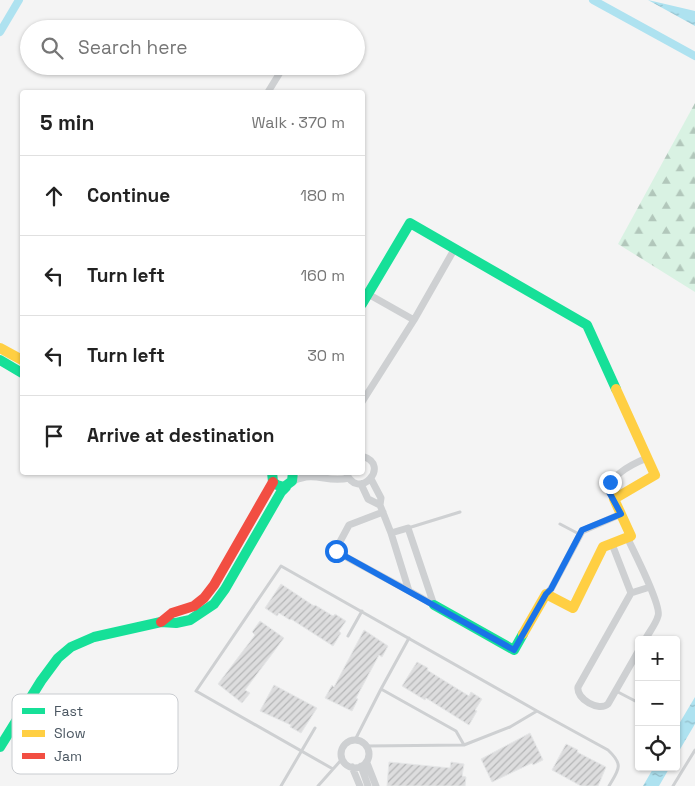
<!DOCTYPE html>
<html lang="en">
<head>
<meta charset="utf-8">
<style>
	body { margin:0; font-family:"Space Grotesk",sans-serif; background:#f2f2f2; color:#222 }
	.controls { position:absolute; right:15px; bottom:15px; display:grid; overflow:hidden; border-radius:5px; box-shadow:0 1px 4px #0004 }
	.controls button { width:45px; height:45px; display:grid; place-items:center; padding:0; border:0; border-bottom:1px solid #e0e0e0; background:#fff; color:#222; font:25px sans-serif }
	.stop { position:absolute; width:15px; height:15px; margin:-11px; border:4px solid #1a73e8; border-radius:50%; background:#fff }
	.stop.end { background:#1a73e8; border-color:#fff; box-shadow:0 1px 5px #0008 }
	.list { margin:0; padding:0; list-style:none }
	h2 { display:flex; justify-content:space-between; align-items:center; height:65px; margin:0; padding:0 20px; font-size:21px }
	h2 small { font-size:16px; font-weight:400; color:#767676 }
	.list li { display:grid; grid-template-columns:32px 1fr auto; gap:15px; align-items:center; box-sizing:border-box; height:80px; padding:0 20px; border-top:1px solid #e0e0e0 }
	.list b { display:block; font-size:19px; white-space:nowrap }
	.list em { font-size:16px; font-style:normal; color:#767676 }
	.icon { flex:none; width:28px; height:28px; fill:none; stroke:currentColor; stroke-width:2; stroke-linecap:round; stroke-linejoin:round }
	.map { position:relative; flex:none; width:695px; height:786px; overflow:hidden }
	.search { position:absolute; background:#fff; box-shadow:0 1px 4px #0004; left:20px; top:20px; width:345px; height:55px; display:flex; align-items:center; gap:12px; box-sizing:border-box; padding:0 18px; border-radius:28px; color:#767676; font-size:19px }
	.panel { position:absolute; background:#fff; box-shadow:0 1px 4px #0004; left:20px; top:90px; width:345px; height:385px; border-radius:5px }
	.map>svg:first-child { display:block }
	.forest { fill:url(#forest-firs) }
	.water { fill:url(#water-ripples) }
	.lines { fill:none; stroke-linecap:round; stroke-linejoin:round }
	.canal { stroke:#aee2f0; stroke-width:8 }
	.building { fill:url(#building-hatch); stroke:#e5e6e7 }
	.lane { stroke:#ced0d2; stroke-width:3 }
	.street { stroke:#ced0d2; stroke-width:7 }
	.fast { stroke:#16e098; stroke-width:10 }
	.slow { stroke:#ffcf43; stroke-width:10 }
	.jam { stroke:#f24e42; stroke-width:10 }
	.route { stroke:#1a73e8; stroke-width:6 }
	.key { fill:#fff; stroke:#c9ccd0; stroke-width:1 }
	.key-label { font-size:14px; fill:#4a5661 }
</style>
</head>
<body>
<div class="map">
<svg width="695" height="786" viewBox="0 0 695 786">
	<defs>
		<pattern id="forest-firs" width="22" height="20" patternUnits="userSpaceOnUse" patternTransform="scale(1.25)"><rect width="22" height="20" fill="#d9f2e3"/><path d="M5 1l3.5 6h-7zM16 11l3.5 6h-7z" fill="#b2c7bb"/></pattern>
		<pattern id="water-ripples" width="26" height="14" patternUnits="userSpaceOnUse" patternTransform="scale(1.25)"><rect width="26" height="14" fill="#aee2f0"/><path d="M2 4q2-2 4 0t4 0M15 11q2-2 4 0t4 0" fill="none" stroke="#90bac6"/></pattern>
		<pattern id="building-hatch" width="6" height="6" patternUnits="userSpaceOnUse" patternTransform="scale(1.25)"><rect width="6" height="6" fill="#ddddde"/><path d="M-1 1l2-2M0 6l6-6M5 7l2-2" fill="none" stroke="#b5b6b7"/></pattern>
	</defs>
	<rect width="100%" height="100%" fill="#f4f4f4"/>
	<path class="forest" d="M695,103V292L618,244Z"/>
	<path class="water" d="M648,0L695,11V26Z
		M695,697V724L676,756V729Z
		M654,767H670L659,786H643Z"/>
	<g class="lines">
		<path class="canal" d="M593,0L695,56
			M0,32L19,0"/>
	</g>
	<path class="building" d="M281,584L314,606L315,605L333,616L335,614L346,621L339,631L341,633L333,646L291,619L290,620L279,613L277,616L265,608Z
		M260,621L284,638L245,690L250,693L242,703L218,684L255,635L252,632Z
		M364,630L388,646L382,657L379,655L356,698L358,699L352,711L325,698L332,685L334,687Z
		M417,662L428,668L427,670L469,696L471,692L482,699L475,710L477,711L469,725L426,698L425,700L402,686Z
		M274,685L317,708L301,733L290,727L291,725L260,711Z
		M530,733L543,760L533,765L532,763L492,782L481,759Z
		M566,744L578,750L577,752L606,767L598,786H581L552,770Z
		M389,762L450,768L451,762L464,764L462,776L466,777L465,786H387Z"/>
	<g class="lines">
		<path class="lane" d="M560,524L579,534
			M408,528L460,512
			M348,636L362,611
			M409,638L381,689L456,731L464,745
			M676,680L678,681
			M616,691L639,703
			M355,740L381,689
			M367,746L464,745L510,727L537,711L608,750C624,765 619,769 609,786
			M333,769L196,691L281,566L537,711
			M281,786L315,728
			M318,786L342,759
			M673,786L695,750"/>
		<path class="street" d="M268,92L284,66
			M368,294L414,320
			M362,402L414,320L455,248
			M346,472C357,503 393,465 362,456
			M371,479L381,498L380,505L391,533L409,591L434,605L408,528L391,533
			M293,481C317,470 326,484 349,478
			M361,484L368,499L380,505
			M614,499L608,490C612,474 632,464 647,458
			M383,512L349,525L335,551L409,591
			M627,537C633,550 662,606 658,616C656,624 649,632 645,640
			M612,544L631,593L578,687C576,699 599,712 608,704L639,650
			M631,593L650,587
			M546,594L551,589L582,531L621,514
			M341 754a14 14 0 1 1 28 0a14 14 0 1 1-28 0Z
			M367,763L376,786
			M361,766L368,786
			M352,767L360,786"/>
		<path class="fast" d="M362,304L410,223L587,325L616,389
			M0,360L22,373
			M272,472L273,482L277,485L284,487L292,481L293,472
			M434,605L514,650L523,634
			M0,747L41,681L58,658L71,647L94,637L161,622L176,623L190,620L214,604L225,589L281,492L286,487"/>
		<path class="slow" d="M0,348L22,360
			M523,634L546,594L573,608L603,547L631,536L614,499L655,475L616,389"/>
		<path class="jam" d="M161,622L172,613L194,606L204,598L214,585L273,482"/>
	</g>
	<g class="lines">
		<path class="route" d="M336,551L514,650L546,594L551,589L582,530L621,514L608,490L610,482"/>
	</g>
	<rect x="12" y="694" width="166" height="80" rx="8" class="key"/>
	<rect x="22" y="708" width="23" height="6" fill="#16e098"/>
	<rect x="22" y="730" width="23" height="7" fill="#ffcf43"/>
	<rect x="22" y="753" width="23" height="6" fill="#f24e42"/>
	<g class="key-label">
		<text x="54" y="716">Fast</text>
		<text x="54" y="738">Slow</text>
		<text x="54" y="761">Jam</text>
	</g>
</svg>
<div class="controls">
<button>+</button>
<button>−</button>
<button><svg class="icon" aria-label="locate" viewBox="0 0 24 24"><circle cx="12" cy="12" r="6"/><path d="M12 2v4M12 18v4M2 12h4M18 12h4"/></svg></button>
</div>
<div class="stop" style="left:336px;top:551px"></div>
<div class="stop end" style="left:610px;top:482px"></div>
<div class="search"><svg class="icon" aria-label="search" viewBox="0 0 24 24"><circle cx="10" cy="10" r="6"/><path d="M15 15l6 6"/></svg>Search here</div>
<section class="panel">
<h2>5 min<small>Walk · 370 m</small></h2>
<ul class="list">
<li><svg class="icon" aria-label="ahead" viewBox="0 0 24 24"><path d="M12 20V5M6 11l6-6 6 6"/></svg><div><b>Continue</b></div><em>180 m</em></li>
<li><svg class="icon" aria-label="left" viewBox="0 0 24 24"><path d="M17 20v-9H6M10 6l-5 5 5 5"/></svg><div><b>Turn left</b></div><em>160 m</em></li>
<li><svg class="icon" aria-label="left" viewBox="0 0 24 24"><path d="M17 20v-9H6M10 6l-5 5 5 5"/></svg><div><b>Turn left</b></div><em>30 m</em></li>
<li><svg class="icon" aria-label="arrive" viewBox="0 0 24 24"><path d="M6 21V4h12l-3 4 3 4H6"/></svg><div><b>Arrive at destination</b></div></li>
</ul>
</section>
</div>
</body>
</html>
